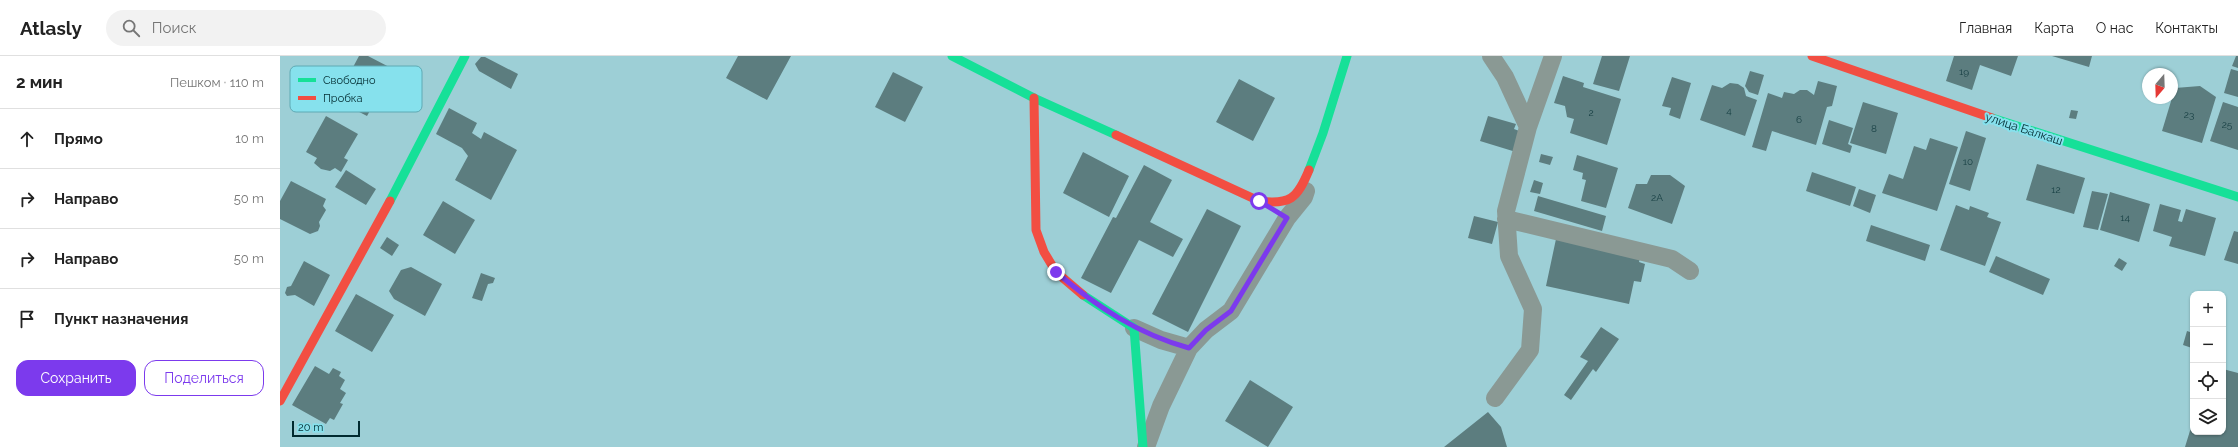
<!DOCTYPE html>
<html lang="ru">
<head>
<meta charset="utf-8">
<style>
	body { margin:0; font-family:Raleway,sans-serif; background:#f2f2f2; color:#222 }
	.controls { position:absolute; right:12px; bottom:12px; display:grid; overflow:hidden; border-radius:8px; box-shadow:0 1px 3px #0004 }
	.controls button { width:36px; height:36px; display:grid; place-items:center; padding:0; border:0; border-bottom:1px solid #e0e0e0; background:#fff; color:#222; font:20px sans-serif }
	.compass { position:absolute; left:1862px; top:12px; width:36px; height:36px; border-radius:50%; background:#fff; box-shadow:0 1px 3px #0004; rotate:199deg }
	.scale { position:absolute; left:12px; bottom:10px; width:68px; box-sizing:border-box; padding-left:4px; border:2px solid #002a2f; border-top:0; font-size:11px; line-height:14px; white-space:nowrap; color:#002a2f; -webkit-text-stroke:3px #86e1ed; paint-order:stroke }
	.stop { position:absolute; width:12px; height:12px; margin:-9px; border:3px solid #7c3aed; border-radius:50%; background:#fff }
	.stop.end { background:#7c3aed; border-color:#fff; box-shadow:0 1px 4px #0008 }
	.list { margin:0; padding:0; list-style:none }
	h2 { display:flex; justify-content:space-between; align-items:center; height:52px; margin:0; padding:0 16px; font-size:17px }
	h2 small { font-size:13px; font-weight:400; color:#767676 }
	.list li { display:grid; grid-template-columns:26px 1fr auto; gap:12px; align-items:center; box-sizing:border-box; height:60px; padding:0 16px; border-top:1px solid #e0e0e0 }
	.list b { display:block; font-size:15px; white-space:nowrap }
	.list em { font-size:13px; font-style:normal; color:#767676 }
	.actions { display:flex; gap:8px; padding:12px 16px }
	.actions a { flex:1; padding:9px 0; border:1px solid #7c3aed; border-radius:12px; text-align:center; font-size:14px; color:#7c3aed }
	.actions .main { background:#7c3aed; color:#fff }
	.icon { flex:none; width:22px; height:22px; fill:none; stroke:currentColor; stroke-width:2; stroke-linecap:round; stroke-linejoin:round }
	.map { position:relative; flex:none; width:1958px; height:391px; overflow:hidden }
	header { display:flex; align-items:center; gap:24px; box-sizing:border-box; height:56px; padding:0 20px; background:#fff; border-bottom:1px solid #e0e0e0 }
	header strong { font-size:19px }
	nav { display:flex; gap:22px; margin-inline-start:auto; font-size:14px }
	.search { width:280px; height:36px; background:#f2f2f2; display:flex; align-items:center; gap:10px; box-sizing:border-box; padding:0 14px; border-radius:22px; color:#767676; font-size:15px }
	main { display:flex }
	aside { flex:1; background:#fff }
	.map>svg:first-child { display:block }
	.building { fill:#5c7d7f }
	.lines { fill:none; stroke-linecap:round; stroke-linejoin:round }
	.street { stroke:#8a9994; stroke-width:18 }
	.fast { stroke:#16e098; stroke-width:9 }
	.jam { stroke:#f24e42; stroke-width:9 }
	.route { stroke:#7c3aed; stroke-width:5 }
	.labels { text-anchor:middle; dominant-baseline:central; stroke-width:4; stroke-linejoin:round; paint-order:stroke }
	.number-label { font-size:10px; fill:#173f43 }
	.street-label { font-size:12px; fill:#002a2f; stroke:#86e1ed }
	.key { fill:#86e1ed; stroke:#5eaab4; stroke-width:1 }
	.key-label { font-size:11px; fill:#002a2f }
</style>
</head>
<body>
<header>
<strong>Atlasly</strong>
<div class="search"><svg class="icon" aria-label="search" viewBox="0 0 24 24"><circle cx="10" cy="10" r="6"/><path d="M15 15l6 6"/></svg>Поиск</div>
<nav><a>Главная</a><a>Карта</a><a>О нас</a><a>Контакты</a></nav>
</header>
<main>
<aside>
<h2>2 мин<small>Пешком · 110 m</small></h2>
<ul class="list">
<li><svg class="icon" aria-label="ahead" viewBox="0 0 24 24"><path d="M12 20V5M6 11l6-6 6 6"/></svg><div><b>Прямо</b></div><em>10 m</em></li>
<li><svg class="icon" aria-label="right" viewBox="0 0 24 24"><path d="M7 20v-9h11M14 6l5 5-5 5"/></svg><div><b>Направо</b></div><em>50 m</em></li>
<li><svg class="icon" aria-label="right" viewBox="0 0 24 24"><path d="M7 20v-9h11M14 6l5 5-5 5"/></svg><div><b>Направо</b></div><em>50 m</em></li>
<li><svg class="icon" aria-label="arrive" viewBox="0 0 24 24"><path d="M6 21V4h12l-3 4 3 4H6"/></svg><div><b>Пункт назначения</b></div></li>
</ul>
<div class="actions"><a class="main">Сохранить</a><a>Поделиться</a></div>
</aside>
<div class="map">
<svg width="1958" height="391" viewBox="0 0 1958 391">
	<rect width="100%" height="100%" fill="#9dcfd6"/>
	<path class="building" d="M79,0H88L113,13L87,60L58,45L57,41Z
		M458,0H511L487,44L446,22Z
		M1322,0H1350L1339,35L1313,28Z
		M1674,0H1738L1731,20L1700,9L1692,34L1666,25Z
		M1772,0H1812L1809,11Z
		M1956,0H1958V12L1952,10Z
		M201,1H205L238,18L231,33L199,15L195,8Z
		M1951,13L1958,15V41L1944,37Z
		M1470,15L1484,19L1478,39L1469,36L1465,30Z
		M613,16L643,31L625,66L595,51Z
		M1283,20L1304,27L1303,31L1341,43L1327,89L1290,77L1294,63L1287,61L1285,50L1274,47Z
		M1392,21L1411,27L1400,63L1389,59L1391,52L1382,50Z
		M959,23L995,42L973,85L936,66Z
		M1538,25L1557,30L1552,50L1547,51L1536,89L1492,75L1486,95L1472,91L1488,37L1502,42L1504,36L1514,38L1520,34H1527L1534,39Z
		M1450,27L1458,28L1464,32L1466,40L1477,44L1465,80L1420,64L1432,29L1442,32Z
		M1920,30L1936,41L1922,87L1882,75L1895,32Z
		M1583,46L1618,57L1606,98L1570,87Z
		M1943,46L1958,51V94L1930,85Z
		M169,52L197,67L192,77L201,83L204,76L237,94L211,144L175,124L188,100L182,92L156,78Z
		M1791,54L1798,55L1796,63L1789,62Z
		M46,60L78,78L64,102L68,104L61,116L55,112L50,115L41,113L34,107L37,102L26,96Z
		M1208,60L1236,68L1234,73L1242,76L1236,96L1200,85Z
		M1549,64L1573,72L1568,88L1572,90L1570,97L1542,88Z
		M1686,75L1706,82L1690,135L1669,128Z
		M1650,82L1678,91L1657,155L1602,137L1609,118L1623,123L1634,90L1646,94Z
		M803,96L849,120L829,161L783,137Z
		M1261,98L1273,101L1270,109L1259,106Z
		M1297,99L1338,112L1326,152L1301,145L1306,124L1302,123L1303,117L1293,114Z
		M1757,108L1805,122L1794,158L1746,144Z
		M864,109L892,124L870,166L903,183L893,201L859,184L831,237L801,222L833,161L836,162Z
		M66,114L96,133L86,149L55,131Z
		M1532,116L1576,131L1570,150L1526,135Z
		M1371,119H1390L1405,130L1392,168L1348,152L1356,128H1367Z
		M1254,124L1263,127L1260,138L1250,136Z
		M11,125L46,143L43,150L46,154L39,166L40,170L38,175L30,178L0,163V145Z
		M1579,133L1596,139L1590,157L1573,150Z
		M1812,135L1828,138L1818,174L1803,171Z
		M1830,136L1870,148L1859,186L1820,174Z
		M1258,140L1326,160L1322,175L1254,155Z
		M163,145L195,164L175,198L143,179Z
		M1880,148L1901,154L1898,165L1902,166L1906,153L1936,162L1925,200L1889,190L1892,181L1873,175Z
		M1676,149L1689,154L1690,150L1709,157L1707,161L1721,166L1705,210L1660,194Z
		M927,153L961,170L908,276L872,258Z
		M1194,160L1218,166L1212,188L1188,182Z
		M1591,169L1650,189L1645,205L1586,185Z
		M1954,175L1958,176V208L1944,204Z
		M107,181L119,189L112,200L100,192Z
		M1276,183L1360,201L1359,206L1365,208L1361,226L1354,225L1349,248L1266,230Z
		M1716,200L1770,223L1763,239L1709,216Z
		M1839,202L1847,207L1842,215L1834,210Z
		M24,205L50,219L34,250L15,239L7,240L5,237L7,231L11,230Z
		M131,211L162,228L145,260L114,243L109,235L121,214Z
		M201,217L215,222L213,227L208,228L202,245L192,242Z
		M76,238L114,259L92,296L55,275Z
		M1321,271L1339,283L1316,316L1313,313L1291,344L1284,339L1308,305L1300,301Z
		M1907,275L1913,277L1912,292L1903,289Z
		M35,310L49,318L53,312L61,316L59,320L65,324L60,333L66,337L60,347L63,348L54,364L50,362L46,368L12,349Z
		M1943,313L1958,317V391H1905L1913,365V376H1943Z
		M970,324L1013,351L988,391L945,365Z
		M1208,356L1221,371L1227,391H1164Z"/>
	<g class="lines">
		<path class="street" d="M1211,0L1225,21L1248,71
			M1226,163L1392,203L1410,215
			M854,272L881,284L909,292
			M1215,342L1250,294L1253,253L1229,200L1226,155L1248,71L1273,0
			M866,391L881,350L909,292L926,274L951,255L1007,162L1024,141L1026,135"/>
		<path class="fast" d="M672,0L754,42L836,79
			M1712,62L1958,141
			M1029,114L1043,77L1067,0
			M110,145L185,0
			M803,239L854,272L863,391"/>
		<path class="jam" d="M1532,0L1712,62
			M754,42L756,174L764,196L776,216L803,239
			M836,79L979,145C1010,149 1017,143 1029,114
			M0,345L110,145"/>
	</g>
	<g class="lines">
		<path class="route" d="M776,216C817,251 858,278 909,292L926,274L951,255L1007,162L979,145"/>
	</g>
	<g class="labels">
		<g class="number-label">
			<text x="1684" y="15">19</text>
			<text x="1449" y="54">4</text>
			<text x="1311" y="56">2</text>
			<text x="1909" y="58">23</text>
			<text x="1519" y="63">6</text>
			<text x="1947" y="68">25</text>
			<text x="1594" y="72">8</text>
			<text x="1688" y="105">10</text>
			<text x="1776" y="133">12</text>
			<text x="1377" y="141">2А</text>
			<text x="1845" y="161">14</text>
		</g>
		<g class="street-label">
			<text transform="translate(1744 73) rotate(18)">улица Балкаш</text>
		</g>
	</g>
	<rect x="10" y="10" width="132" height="46" rx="6" class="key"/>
	<rect x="18" y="22" width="18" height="4" fill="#16e098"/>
	<rect x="18" y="40" width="18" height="4" fill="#f24e42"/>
	<g class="key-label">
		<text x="43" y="28">Свободно</text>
		<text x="43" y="46">Пробка</text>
	</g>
</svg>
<div class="controls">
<button>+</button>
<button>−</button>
<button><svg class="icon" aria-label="locate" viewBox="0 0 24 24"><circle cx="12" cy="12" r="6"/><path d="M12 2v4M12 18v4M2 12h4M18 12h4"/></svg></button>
<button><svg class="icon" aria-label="layers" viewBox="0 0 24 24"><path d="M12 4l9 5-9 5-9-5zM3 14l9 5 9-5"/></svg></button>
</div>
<svg class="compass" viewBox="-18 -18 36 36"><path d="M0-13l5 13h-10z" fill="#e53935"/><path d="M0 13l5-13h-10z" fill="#767676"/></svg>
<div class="scale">20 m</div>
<div class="stop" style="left:979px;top:145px"></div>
<div class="stop end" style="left:776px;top:216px"></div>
</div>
</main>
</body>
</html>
